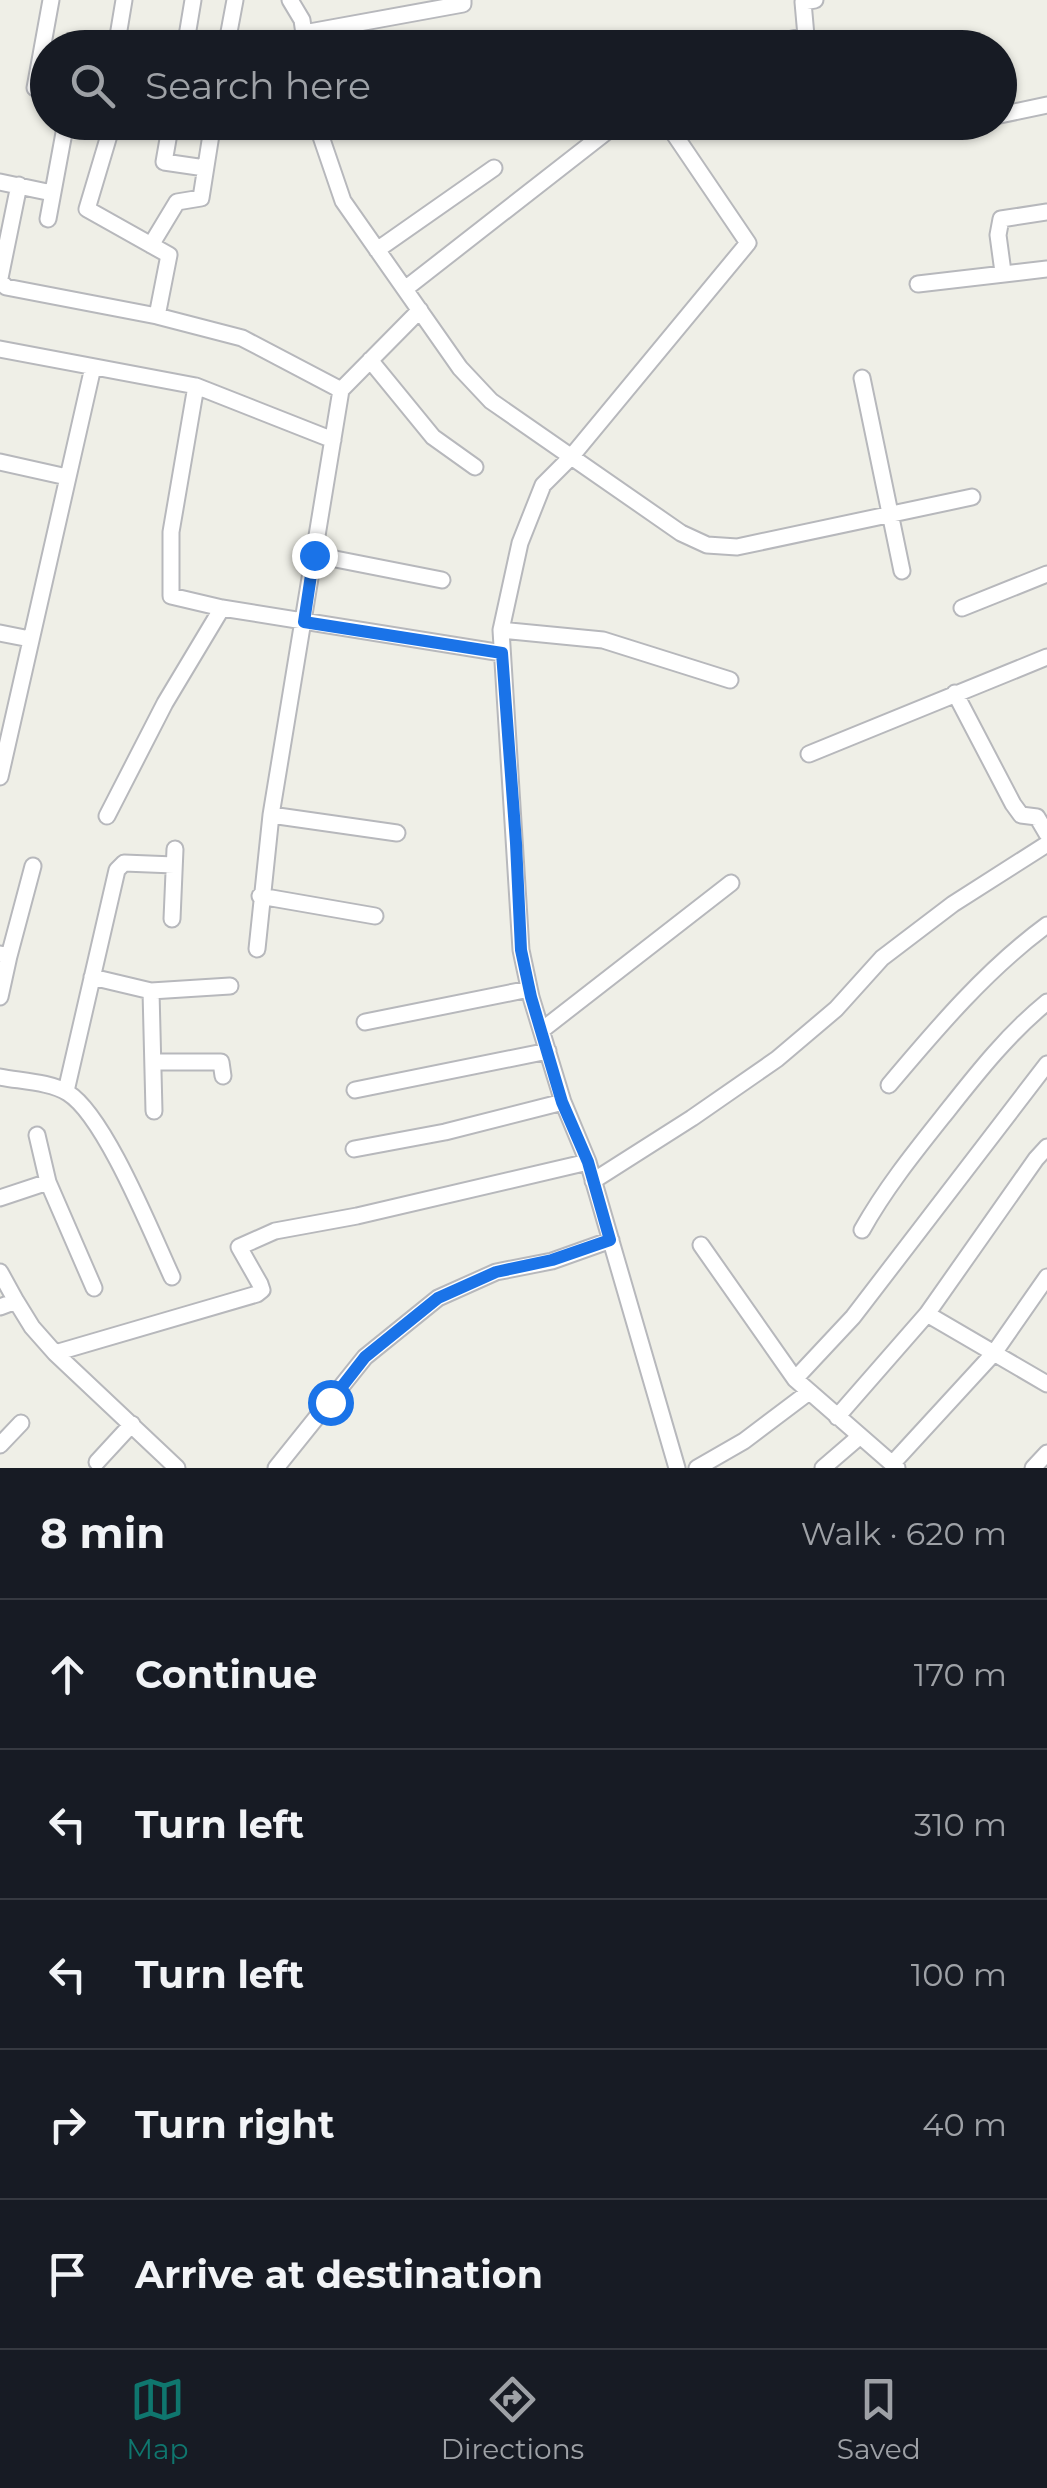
<!DOCTYPE html>
<html lang="en">
<head>
<meta charset="utf-8">
<style>
	body { margin:0; font-family:Montserrat,sans-serif; background:#242831; color:#f1f3f6 }
	.stop { position:absolute; width:30px; height:30px; margin:-22px; border:8px solid #1a73e8; border-radius:50%; background:#fff }
	.stop.end { background:#1a73e8; border-color:#fff; box-shadow:0 2px 10px #0008 }
	.list { margin:0; padding:0; list-style:none }
	h2 { display:flex; justify-content:space-between; align-items:center; height:130px; margin:0; padding:0 40px; font-size:42px }
	h2 small { font-size:32px; font-weight:400; color:#9ea1a6 }
	.list li { display:grid; grid-template-columns:65px 1fr auto; gap:30px; align-items:center; box-sizing:border-box; height:150px; padding:0 40px; border-top:2px solid #363941 }
	.list b { display:block; font-size:38px; white-space:nowrap }
	.list em { font-size:32px; font-style:normal; color:#9ea1a6 }
	.icon { flex:none; width:55px; height:55px; fill:none; stroke:currentColor; stroke-width:2; stroke-linecap:round; stroke-linejoin:round }
	.map { position:relative; flex:none; width:1047px; height:1468px; overflow:hidden }
	.search { position:absolute; background:#171b24; box-shadow:0 2px 8px #0004; left:30px; right:30px; top:30px; height:110px; display:flex; align-items:center; gap:25px; box-sizing:border-box; padding:0 35px; border-radius:55px; color:#9ea1a6; font-size:38px }
	.sheet { height:880px; background:#171b24 }
	nav { display:flex; justify-content:space-around; align-items:center; box-sizing:border-box; height:140px; border-top:2px solid #363941; background:#171b24; font-size:28px; color:#9ea1a6 }
	nav a { display:grid; justify-items:center; gap:5px }
	nav .on { color:#0f766e }
	.map>svg:first-child { display:block }
	.lines { fill:none; stroke-linecap:round; stroke-linejoin:round }
	.minor-casing { stroke:#b7b8bc; stroke-width:19 }
	.minor { stroke:#fff; stroke-width:15 }
	.route { stroke:#1a73e8; stroke-width:12 }
</style>
</head>
<body>
<div class="map">
<svg width="1047" height="1468" viewBox="0 0 1047 1468">
	<rect width="100%" height="100%" fill="#efefe7"/>
	<g class="lines">
		<defs>
			<path id="minor" d="M290,0L302,20L306,48
				M304,33L463,4V0
				M116,48L124,0
				M185,48L193,0
				M226,48L235,0
				M752,48L806,36L803,2L815,0
				M35,88L51,0
				M1000,115L1047,105
				M113,122L87,209L169,255L157,316
				M171,122L164,162L205,168
				M316,122L343,201L460,368L491,401L681,533L707,545L737,547L972,497
				M666,122L748,243L571,457L543,485L520,543L501,630L521,950L531,997L563,1102L588,1162L677,1468
				M934,128L960,122
				M0,182L52,193
				M48,219L66,122
				M151,245L177,202L201,198L213,122
				M377,250L494,168
				M1003,272L998,235L1001,219L1047,212
				M0,278L19,185
				M0,281L6,287L157,316L242,338L341,390
				M918,284L1047,269
				M405,289L619,122
				M0,349L196,386L333,440
				M370,360L433,437L475,467
				M862,378L902,571
				M196,386L171,532V596L222,608L502,653
				M0,462L67,477
				M315,555L442,580
				M962,608L1047,574
				M501,630L603,640L730,680
				M0,633L30,639
				M955,693L1013,804L1021,815L1037,817L1047,834
				M809,754L1047,657
				M0,777L93,367
				M271,815L397,833
				M107,816L165,703L222,608
				M260,896L375,916
				M172,919L175,849
				M257,949L271,815L341,390L420,310
				M0,954L9,956L0,997
				M9,956L33,866
				M92,977L151,991L230,986
				M151,991L154,1111
				M365,1022L529,989
				M542,1030L731,883
				M154,1062H221L223,1076
				M0,1077C20,1081 51,1082 68,1093C105,1116 152,1234 172,1277
				M889,1085C937,1028 987,969 1047,925
				M355,1090L548,1051
				M66,1091L117,870L124,863L174,865
				M37,1135L48,1182L94,1288
				M354,1149L445,1132L563,1102
				M593,1181L692,1118L777,1059L836,1009L882,958L953,904L1047,844
				M0,1198L48,1182
				M862,1230C886,1187 917,1149 948,1110C978,1072 1009,1033 1047,1002
				M701,1245L795,1379L897,1468
				M0,1272L16,1301
				M0,1307L16,1301L32,1327L55,1353L257,1294L262,1290L260,1284L239,1247L275,1231L357,1216L588,1162
				M927,1314L1047,1384
				M55,1353L177,1468
				M795,1379L853,1317L1047,1064
				M837,1417L927,1314L1036,1159L1047,1147
				M0,1445L21,1423
				M97,1462L132,1424
				M892,1464L994,1353L1047,1277
				M276,1468L365,1357L438,1298L496,1272L552,1261L611,1240
				M697,1468L744,1441L809,1392
				M823,1468L859,1437
				M1033,1468L1047,1453"/>
		</defs>
		<use href="#minor" class="minor-casing"/>
		<use href="#minor" class="minor"/>
	</g>
	<g class="lines">
		<path class="route" d="M314,555L304,622L502,653L516,843L521,950L531,997L562,1102L588,1162L610,1240L552,1260L496,1272L438,1298L365,1357L330,1402"/>
	</g>
</svg>
<div class="stop" style="left:330px;top:1402px"></div>
<div class="stop end" style="left:314px;top:555px"></div>
<div class="search"><svg class="icon" aria-label="search" viewBox="0 0 24 24"><circle cx="10" cy="10" r="6"/><path d="M15 15l6 6"/></svg>Search here</div>
</div>
<section class="sheet">
<h2>8 min<small>Walk · 620 m</small></h2>
<ul class="list">
<li><svg class="icon" aria-label="ahead" viewBox="0 0 24 24"><path d="M12 20V5M6 11l6-6 6 6"/></svg><div><b>Continue</b></div><em>170 m</em></li>
<li><svg class="icon" aria-label="left" viewBox="0 0 24 24"><path d="M17 20v-9H6M10 6l-5 5 5 5"/></svg><div><b>Turn left</b></div><em>310 m</em></li>
<li><svg class="icon" aria-label="left" viewBox="0 0 24 24"><path d="M17 20v-9H6M10 6l-5 5 5 5"/></svg><div><b>Turn left</b></div><em>100 m</em></li>
<li><svg class="icon" aria-label="right" viewBox="0 0 24 24"><path d="M7 20v-9h11M14 6l5 5-5 5"/></svg><div><b>Turn right</b></div><em>40 m</em></li>
<li><svg class="icon" aria-label="arrive" viewBox="0 0 24 24"><path d="M6 21V4h12l-3 4 3 4H6"/></svg><div><b>Arrive at destination</b></div></li>
</ul>
</section>
<nav>
<a class="on"><svg class="icon" aria-label="map" viewBox="0 0 24 24"><path d="M3 6l6-2 6 2 6-2v14l-6 2-6-2-6 2zM9 4v14M15 6v14"/></svg>Map</a>
<a><svg class="icon" aria-label="directions" viewBox="0 0 24 24"><path d="M12 3l9 9-9 9-9-9zM9 14v-3h6M13 9l2 2-2 2"/></svg>Directions</a>
<a><svg class="icon" aria-label="saved" viewBox="0 0 24 24"><path d="M7 4h10v16l-5-4-5 4z"/></svg>Saved</a>
</nav>
</body>
</html>
